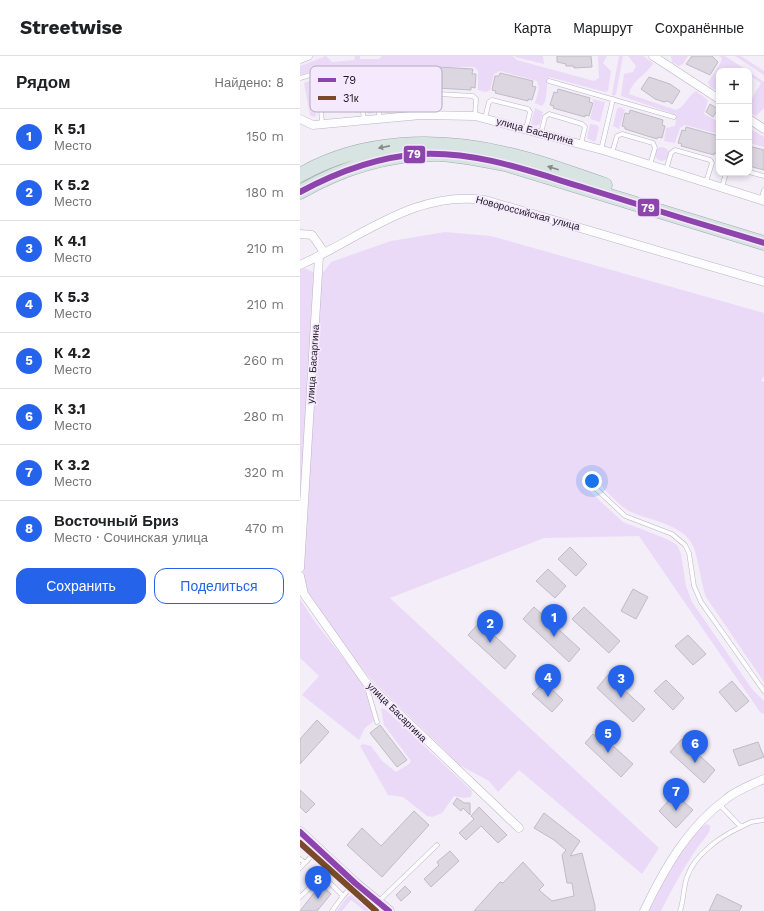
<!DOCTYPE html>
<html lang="ru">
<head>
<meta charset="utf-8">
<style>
	body { margin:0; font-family:"Work Sans",sans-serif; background:#f2f2f2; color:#202124 }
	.controls { position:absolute; right:12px; top:12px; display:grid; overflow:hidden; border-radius:8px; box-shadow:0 2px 6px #0003 }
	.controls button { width:36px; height:36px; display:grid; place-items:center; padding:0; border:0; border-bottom:1px solid #e0e0e0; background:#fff; color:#202124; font:20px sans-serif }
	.you { position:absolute; left:292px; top:425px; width:14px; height:14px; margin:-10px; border:3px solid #fff; border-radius:50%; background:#1a73e8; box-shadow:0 0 0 6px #1a73e833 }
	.badge { display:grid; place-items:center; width:26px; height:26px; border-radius:50%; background:#2563eb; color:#fff; font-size:13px; font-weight:700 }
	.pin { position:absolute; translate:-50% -33px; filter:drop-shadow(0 1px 2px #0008) }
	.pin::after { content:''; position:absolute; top:21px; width:14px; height:12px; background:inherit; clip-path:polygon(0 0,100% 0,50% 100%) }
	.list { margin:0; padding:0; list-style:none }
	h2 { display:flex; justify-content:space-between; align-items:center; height:52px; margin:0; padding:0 16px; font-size:17px }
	h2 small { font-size:13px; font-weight:400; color:#757577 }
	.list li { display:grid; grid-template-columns:26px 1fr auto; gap:12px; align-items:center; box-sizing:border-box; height:56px; padding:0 16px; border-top:1px solid #e0e0e0 }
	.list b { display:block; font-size:15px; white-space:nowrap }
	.list p { margin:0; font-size:13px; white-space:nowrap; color:#757577 }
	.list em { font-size:13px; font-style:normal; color:#757577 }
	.actions { display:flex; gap:8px; padding:12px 16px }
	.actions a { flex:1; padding:9px 0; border:1px solid #2563eb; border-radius:12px; text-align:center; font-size:14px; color:#2563eb }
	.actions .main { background:#2563eb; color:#fff }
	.icon { flex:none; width:22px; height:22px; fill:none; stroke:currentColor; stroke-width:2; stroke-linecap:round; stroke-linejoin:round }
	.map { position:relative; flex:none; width:464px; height:855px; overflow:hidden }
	header { display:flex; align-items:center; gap:24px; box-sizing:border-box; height:56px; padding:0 20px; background:#fff; border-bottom:1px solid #e0e0e0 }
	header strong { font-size:19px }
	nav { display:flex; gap:22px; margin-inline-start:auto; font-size:14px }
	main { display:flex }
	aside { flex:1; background:#fff }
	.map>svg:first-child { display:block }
	.green { fill:#ebdaf7 }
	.building { fill:#dbd6e0; stroke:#c0bbc5 }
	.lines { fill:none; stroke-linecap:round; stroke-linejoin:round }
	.service-casing { stroke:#bab5bf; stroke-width:5 }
	.minor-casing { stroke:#bab5bf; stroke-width:9 }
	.tertiary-casing { stroke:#bab5bf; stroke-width:11 }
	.trunk-casing { stroke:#9caaac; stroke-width:15 }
	.service { stroke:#fdfcfe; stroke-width:4 }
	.minor { stroke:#fdfcfe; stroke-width:8 }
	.tertiary { stroke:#fdfcfe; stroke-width:10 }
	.trunk { stroke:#d8e4e2; stroke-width:14 }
	.bus-1-casing { stroke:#f4e9fd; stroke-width:9 }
	.bus-2-casing { stroke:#f4e9fd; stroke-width:9 }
	.bus-1 { stroke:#8e44ad; stroke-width:6 }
	.bus-2 { stroke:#7a4b2a; stroke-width:6 }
	.oneway { fill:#85898c }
	.labels { text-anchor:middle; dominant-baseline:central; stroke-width:3.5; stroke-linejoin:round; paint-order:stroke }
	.street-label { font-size:10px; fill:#1f1922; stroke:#f4e9fd }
	.key { fill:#f4e9fd; stroke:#b4abbb; stroke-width:1 }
	.key-label { font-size:11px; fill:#1f1922 }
	.line-badge { stroke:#f4e9fd; stroke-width:1.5 }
	.badge-label { font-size:11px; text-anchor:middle; font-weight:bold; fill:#fff }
</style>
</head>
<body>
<header>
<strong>Streetwise</strong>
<nav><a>Карта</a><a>Маршрут</a><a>Сохранённые</a></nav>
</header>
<main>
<aside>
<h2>Рядом<small>Найдено: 8</small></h2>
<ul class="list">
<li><span class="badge">1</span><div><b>К 5.1</b><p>Место</p></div><em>150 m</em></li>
<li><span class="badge">2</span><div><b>К 5.2</b><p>Место</p></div><em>180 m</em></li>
<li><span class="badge">3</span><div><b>К 4.1</b><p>Место</p></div><em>210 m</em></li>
<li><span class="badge">4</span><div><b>К 5.3</b><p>Место</p></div><em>210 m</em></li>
<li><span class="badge">5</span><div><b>К 4.2</b><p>Место</p></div><em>260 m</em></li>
<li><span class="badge">6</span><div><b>К 3.1</b><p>Место</p></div><em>280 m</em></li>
<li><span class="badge">7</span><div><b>К 3.2</b><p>Место</p></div><em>320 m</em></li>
<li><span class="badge">8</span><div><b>Восточный Бриз</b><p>Место · Сочинская улица</p></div><em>470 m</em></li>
</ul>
<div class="actions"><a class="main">Сохранить</a><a>Поделиться</a></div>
</aside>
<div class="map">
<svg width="464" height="855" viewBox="0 0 464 855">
	<rect width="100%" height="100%" fill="#f3eef8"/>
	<path class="green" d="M26,0L32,6L54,4L55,0H60V3H79L82,0H212L217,4L294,25L299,22L298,0H307L303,7L311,15L308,35L305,36L249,21C245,29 249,44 242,50L235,47L239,32L237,25L200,15L194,18L190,34L186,36L178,34V15L174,11H135L132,14V31L123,34L120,31L118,13L115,11L78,13L74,14L73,18L74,37L66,39L63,35L61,14L59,11L20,13L0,19V10Z
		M215,0H243L244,8L215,1Z
		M319,0H323L316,38L313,40L312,38Z
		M328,0H343L353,7C347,19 332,24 329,38L376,54C384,52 388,39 396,35L408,44L404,58L419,66V78L385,69L380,72L375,87L364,85L366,72L375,70L377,59L321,40L324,18L333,16L336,10Z
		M371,0H388L383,8L379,10L372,6Z
		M419,0H425L448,15H442L435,12L432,15H419L418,35L410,31L408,26L421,6L422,2Z
		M435,0H441L464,15V19Z
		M449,16L464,26V52L456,60L449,56V47L461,27L449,19Z
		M9,25L11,26L16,60L14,61L10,59L4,27Z
		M74,43L75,56L69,58L67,56L65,45Z
		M292,43L305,46L300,66L290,63L294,47Z
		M320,51L325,54L319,73L313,70L317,53Z
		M235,52L243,56L240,68L236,70L231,68Z
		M290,68L297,69L299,71L296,84L294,86L287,82Z
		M449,72L464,81V91L449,87Z
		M355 98a7 7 0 1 1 14 0a7 7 0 1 1-14 0Z
		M145,176L191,180L464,257V320L461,325L464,326V626L406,541C400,524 399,504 393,490C384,468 347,464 329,455C318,449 304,432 295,423H288L285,425V431L323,466L367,483L377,489L381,498L386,530L392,546L452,633L464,645V658L460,656L339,480L244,482L90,542L359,792L342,818L219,714L198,736L189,725L161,710L70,622L18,558L6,536L1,521V492L19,222L31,206L91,185Z
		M4,212L13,216L16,221L0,457V213Z
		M0,543L15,566L63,627L74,665L65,672L59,684L2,639L19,620L0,602Z
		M81,652L85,653L172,735L171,741L163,742L154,740L142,757L132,761L127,760L103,741L88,739L60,690L63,688L71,690L82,705L96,716L109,708L111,705L84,669Z
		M407,768L410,770C411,776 404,783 400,788C385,809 373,831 361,855H349C358,836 387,775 407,768Z
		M58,835L76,850L72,854L65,855L51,844L42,855H37L47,841Z"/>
	<path class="building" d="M257,0H291L292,11L274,12V10H266V8L257,6Z
		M392,0H412L418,6L410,19L386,8Z
		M138,11L173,13L172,18H176L175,32L171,31V34L137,32L138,30H134V15H138Z
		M200,17L233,25L232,30L236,31L232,44L228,43V45L195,37L196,35L192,34L195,20H199Z
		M349,21L370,28L380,35L372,48L368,45L364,46L355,43L341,33Z
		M258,33L290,42L289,46L293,47L289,60L285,59V61L253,52L254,50L250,49L254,36L257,37Z
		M410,48L418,53L413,61L406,56Z
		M330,54L363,64L362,69L365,70L362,82L358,81L357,83L325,73V71L322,70L325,57L329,58Z
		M386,71L419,80V98L414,97V99L381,90L382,88L378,87L382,74L385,75Z
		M449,90L464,94V114L449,110Z
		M270,491L287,508L276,520L258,503Z
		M248,513L266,530L255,542L236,525Z
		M333,533L348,541L336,563L321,555Z
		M234,551L280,593L269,606L223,563Z
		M284,551L320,585L309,597L272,563Z
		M180,566L216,600L205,613L168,579Z
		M388,579L406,598L393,609L375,590Z
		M308,619L345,653L333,666L297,632Z
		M366,624L384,642L373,654L354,635Z
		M432,625L449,645L436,656L419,636Z
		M244,626L263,644L252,656L232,638Z
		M17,664L29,676L0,708V683Z
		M80,669L107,704L97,711L70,677Z
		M293,678L309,693L312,689L333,708L321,721L285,687Z
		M382,683L415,714L404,727L370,696Z
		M458,686L464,701L439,710L433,694Z
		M0,734L15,748L6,757L0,751Z
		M375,738L393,754L376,772L359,755Z
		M157,742L164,747H170V759L163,752L161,755L153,748Z
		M179,751L207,779L198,787L181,770L166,784L159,777L174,763L171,760Z
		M114,755L129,769L82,821L47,789L62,772L81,790Z
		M244,757L280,785L270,800L282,797L295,850V855H174L200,826L203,827L223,806L244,829L239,834L252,845L274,840L272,827H267L262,799L266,794L254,784L234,772Z
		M150,795L159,805L131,831L124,823L139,809L137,806Z
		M22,830L31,838L17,855H0L17,833Z
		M105,830L111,836L101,845L96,839Z
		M417,838L442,850L439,855H409Z"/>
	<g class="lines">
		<defs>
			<path id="service" d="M0,22L21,16L58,13
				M249,25L374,61
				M134,58L135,40L138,38L173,40L176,43L175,60
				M185,62L189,46L192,44L228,53L230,56L226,73
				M80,63L77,45L80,43L116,40L119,42L121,59
				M22,68L21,52L22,49L59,45L62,48L64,64
				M241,77L245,61L249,58L282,68L285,71L281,88
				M301,94L313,43
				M312,97L317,80L322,78L353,87L355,92L350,109
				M366,114L371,97L375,94L410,104L412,107L406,126
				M449,116L464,120
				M422,131L426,117
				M461,144L464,134
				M292,429L325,460L372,478L385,489L389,497L394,530L401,546L464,635
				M66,628L77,666
				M419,748L441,771L451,766L464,764
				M0,803L5,807L18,793
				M0,812L5,807
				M0,841L20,822L27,824L43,840
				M78,846L137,789
				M32,855L43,840L55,827
				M380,855C384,844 383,832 387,821C394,799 421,780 441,771"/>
			<path id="minor" d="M353,0L419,43
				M0,3L8,0
				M0,63L13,69L121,59L175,60L306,95L464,145
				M449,63L464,73
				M0,178L12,179L24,196
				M0,209C61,182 114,134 185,144L464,226
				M0,512L19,201
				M0,520L4,538L66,626L219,772
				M344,855C364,813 388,771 426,743C437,734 451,729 464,723"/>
			<path id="tertiary" d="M0,776L55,827L89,855"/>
			<path id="trunk" d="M0,119C62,83 138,82 206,98C240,105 272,118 305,129
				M0,136C42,112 90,97 138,98C161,99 183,104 205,108L464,187"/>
		</defs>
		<use href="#service" class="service-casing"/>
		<use href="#minor" class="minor-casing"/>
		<use href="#tertiary" class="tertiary-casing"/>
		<use href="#trunk" class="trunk-casing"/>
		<use href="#service" class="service"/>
		<use href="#minor" class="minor"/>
		<use href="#tertiary" class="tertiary"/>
		<use href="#trunk" class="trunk"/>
		<defs>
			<path id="bus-1" d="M0,136C37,116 77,101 120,98C177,95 232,116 285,132C345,151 404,169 464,187
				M0,776L55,827L89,855"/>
			<path id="bus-2" d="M0,787L76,855"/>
		</defs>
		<use href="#bus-1" class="bus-1-casing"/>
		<use href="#bus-2" class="bus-2-casing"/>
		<use href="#bus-1" class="bus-1"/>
		<use href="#bus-2" class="bus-2"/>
	</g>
	<defs><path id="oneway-solid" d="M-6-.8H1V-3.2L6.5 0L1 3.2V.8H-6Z"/></defs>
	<g class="oneway">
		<use href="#oneway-solid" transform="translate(84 91) rotate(169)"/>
		<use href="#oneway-solid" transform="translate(253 112) rotate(-162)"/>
	</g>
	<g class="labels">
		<g class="street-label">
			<text transform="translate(235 75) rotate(15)">улица Басаргина</text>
			<text transform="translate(228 157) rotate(15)">Новороссийская улица</text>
			<text transform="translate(13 308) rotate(-86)">улица Басаргина</text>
			<text transform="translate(97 656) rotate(45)">улица Басаргина</text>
		</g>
	</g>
	<rect x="10" y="10" width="132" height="46" rx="6" class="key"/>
	<rect x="18" y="22" width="18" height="4" fill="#8e44ad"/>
	<rect x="18" y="40" width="18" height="4" fill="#7a4b2a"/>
	<g class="key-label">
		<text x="43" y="28">79</text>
		<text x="43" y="46">31к</text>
	</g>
	<g class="line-badge">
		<rect x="103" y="89" width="23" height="19" rx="4" fill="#8e44ad"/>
		<rect x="337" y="142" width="23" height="19" rx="4" fill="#8e44ad"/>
	</g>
	<g class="badge-label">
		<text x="114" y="102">79</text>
		<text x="348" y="156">79</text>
	</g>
</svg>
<div class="controls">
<button>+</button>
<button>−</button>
<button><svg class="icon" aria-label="layers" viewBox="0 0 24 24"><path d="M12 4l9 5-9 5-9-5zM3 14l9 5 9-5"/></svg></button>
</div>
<div class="you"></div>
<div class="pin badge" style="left:254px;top:581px">1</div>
<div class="pin badge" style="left:190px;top:587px">2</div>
<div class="pin badge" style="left:321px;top:642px">3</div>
<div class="pin badge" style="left:248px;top:641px">4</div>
<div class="pin badge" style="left:308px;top:697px">5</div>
<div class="pin badge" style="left:395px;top:707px">6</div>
<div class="pin badge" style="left:376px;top:755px">7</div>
<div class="pin badge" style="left:18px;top:843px">8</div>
</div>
</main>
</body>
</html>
